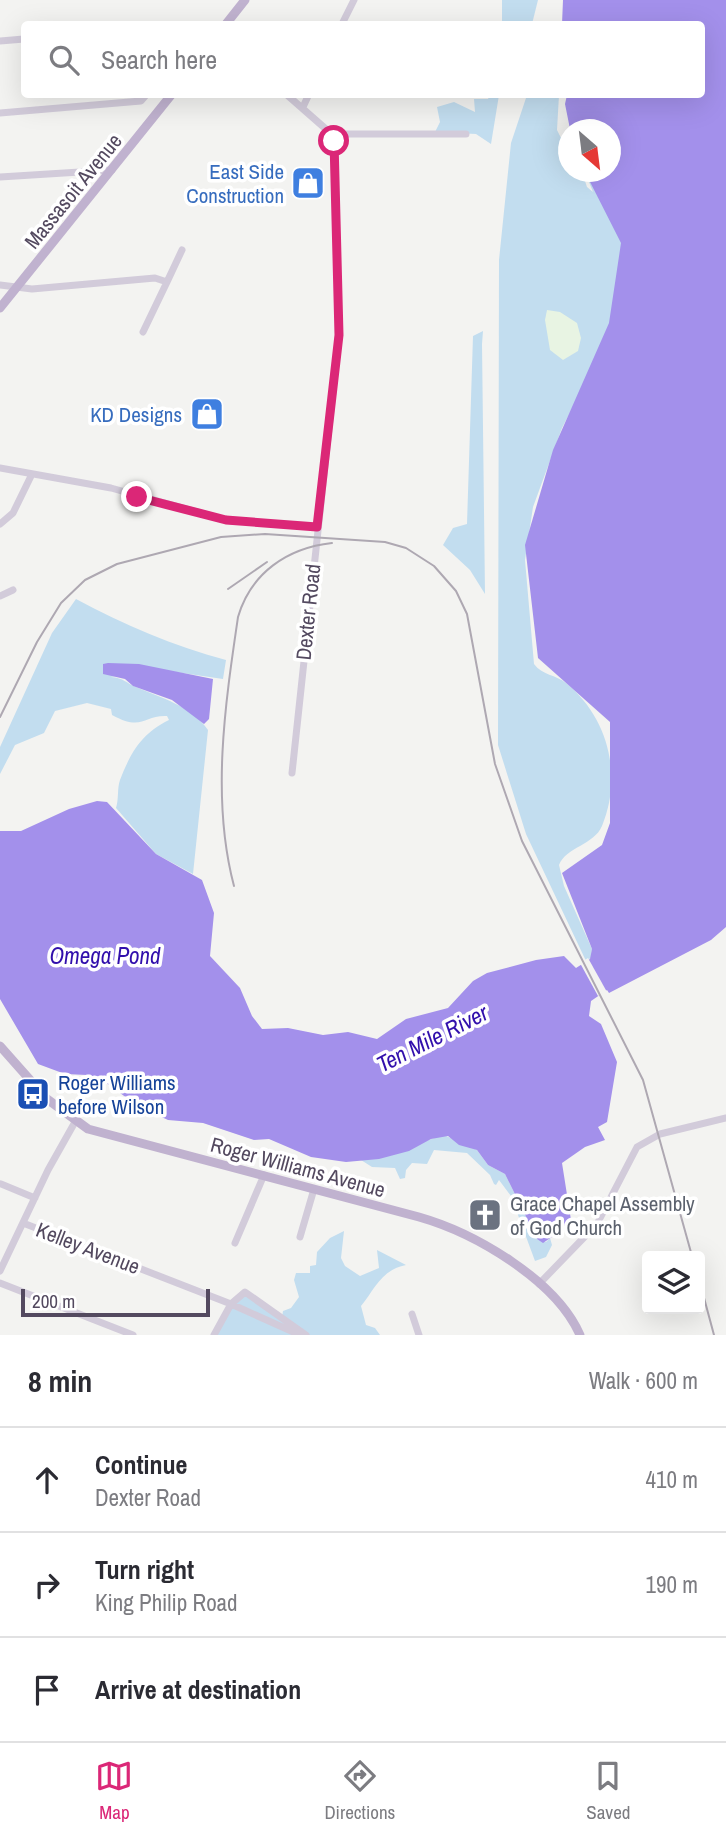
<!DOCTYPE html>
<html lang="en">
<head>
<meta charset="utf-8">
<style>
	body { margin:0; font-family:"Archivo Narrow",sans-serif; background:#f7f7f7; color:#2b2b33 }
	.controls { position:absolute; right:21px; bottom:21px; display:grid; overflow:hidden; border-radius:7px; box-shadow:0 7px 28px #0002 }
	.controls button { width:63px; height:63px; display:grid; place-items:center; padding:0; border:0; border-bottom:2px solid #e1e1e2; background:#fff; color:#2b2b33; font:35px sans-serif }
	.compass { position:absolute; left:558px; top:119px; width:63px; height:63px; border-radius:50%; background:#fff; box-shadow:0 7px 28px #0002; rotate:152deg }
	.scale { position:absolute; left:21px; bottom:18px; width:189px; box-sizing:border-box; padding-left:7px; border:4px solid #53495f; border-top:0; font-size:19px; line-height:24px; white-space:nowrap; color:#53495f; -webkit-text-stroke:5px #fff; paint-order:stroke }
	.stop { position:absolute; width:21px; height:21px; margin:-16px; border:5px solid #db2777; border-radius:50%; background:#fff }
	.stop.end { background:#db2777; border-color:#fff; box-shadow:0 2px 7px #0008 }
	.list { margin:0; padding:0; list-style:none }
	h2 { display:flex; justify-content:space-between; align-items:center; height:91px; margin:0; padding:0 28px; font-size:30px }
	h2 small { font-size:23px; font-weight:400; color:#7c7c81 }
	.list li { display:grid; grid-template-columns:46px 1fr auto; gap:21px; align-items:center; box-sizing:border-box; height:105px; padding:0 28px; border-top:2px solid #e1e1e2 }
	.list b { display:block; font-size:26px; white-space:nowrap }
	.list p { margin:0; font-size:23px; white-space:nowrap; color:#7c7c81 }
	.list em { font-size:23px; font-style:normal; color:#7c7c81 }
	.icon { flex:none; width:38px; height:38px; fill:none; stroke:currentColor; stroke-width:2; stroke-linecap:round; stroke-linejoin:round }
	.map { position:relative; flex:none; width:726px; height:1335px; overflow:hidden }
	.search { position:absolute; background:#fff; box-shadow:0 7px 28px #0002; left:21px; right:21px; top:21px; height:77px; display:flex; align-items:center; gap:18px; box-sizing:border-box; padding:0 24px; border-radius:7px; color:#7c7c81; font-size:26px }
	.sheet { height:406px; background:#fff }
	nav { display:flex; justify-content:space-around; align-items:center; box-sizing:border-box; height:98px; border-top:2px solid #e1e1e2; background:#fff; font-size:19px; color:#7c7c81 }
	nav a { display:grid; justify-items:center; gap:4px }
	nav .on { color:#db2777 }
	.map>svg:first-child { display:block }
	.green { fill:#c2ddef }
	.sand { fill:#e8f4e3 }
	.water { fill:#a390eb }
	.pier { fill:#f3f3f1 }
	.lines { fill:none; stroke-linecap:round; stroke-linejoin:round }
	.minor { stroke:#d2cbda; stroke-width:7 }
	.major { stroke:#c0b2cf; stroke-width:9 }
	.rail { stroke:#aea8b2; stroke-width:2 }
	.route { stroke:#db2777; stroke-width:9 }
	.labels { text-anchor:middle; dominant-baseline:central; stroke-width:7; stroke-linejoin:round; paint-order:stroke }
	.shop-label { font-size:21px; fill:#366cbe; stroke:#fff; text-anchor:end }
	.street-label { font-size:21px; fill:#53495f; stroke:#fff }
	.transit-label { font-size:21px; fill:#164399; stroke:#fff; text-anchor:start }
	.worship-label { font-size:21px; fill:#5b616d; stroke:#fff; text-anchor:start }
	.water-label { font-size:23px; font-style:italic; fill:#310fac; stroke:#fff }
</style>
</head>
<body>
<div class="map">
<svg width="726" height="1335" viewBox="0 0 726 1335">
	<rect width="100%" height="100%" fill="#f3f3f1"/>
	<path class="green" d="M502,0H538L532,24H502Z
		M490,95H499L491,144L476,134L435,132L440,122L437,107L454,102L475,112L474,99H488Z
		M527,95H559L557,130L568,152V172H582L587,187L593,192L585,172H610L640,274L562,428L533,507L525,560L534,664C542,675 556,675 566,683C608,717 623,775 602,826C594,845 566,847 559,865L564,886L592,949L591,958L586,961L526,834L498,745L499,260L511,143Z
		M483,331L482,344L485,594L470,570L443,545L453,528L467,524L473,336Z
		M76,599C124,625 174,646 226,660L223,679L155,669L111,677C124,678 126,683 136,687C161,698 192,706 208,730L193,874L156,854L116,808C119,799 117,788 120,780C131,752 141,734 169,720L167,716C143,715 143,732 112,715L111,709L87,703L55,711L44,733L15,745L0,774V747L52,633Z
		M444,1135L477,1150L488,1165L505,1174L537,1239L546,1242L550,1238L552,1245L546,1257L535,1261L511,1196L499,1180L496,1185L494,1184L490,1175L467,1153L434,1150L427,1164L412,1163L406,1170L405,1178L400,1179L395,1168L372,1167L361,1160C396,1157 412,1144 444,1135Z
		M344,1231L341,1258L345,1266L360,1276L379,1268L377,1250L406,1265C381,1270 375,1289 361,1306L366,1325L375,1328L380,1335H212L231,1306L245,1293L282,1317L283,1311L291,1308L299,1297L294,1280L296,1273H310V1266L316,1265L317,1252L330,1238Z"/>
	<path class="sand" d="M547,310L560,312L577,323L581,338L578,351L563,360L550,350L545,320Z"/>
	<path class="water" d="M563,0H726V927L711,940L609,993L607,990L591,1001L589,1016L601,1024L617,1062L607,1122L598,1127L605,1140L585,1147L562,1163L571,1220L565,1228L543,1243L537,1239L505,1174L488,1165L477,1150L459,1145L448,1136L431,1139L409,1151L379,1159L346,1162L311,1157L269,1139L254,1140L203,1123L168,1120L138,1106L102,1080L87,1075L65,1074L38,1064L0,999V831H21L69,809L97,801L107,802L156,854L202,880L214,913L210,956L240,988L252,1016L262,1029L288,1028L323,1035L348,1032L377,1039L406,1019L448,1008L473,981L487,973L536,960L564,956L576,968L590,959L592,949L562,873L602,845L610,823V722L538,658L525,545L553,450L609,323L621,243L585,172H610V130L570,129L565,104L567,95L702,94V24H562Z
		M108,663L139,664L213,679L209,719L204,724L172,700L133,686L125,679L103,674V664Z"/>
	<path class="pier" d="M588,958L607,992L598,996L580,963Z"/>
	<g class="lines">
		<path class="minor" d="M342,24L354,0
			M0,41L24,39
			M286,94L327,130L334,141L339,335L292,773
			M303,107L309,94
			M0,113L141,101L147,94
			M331,134H466
			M0,177L112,170
			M0,285L32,289L155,278L167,282L182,250
			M143,332L167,282
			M0,468L111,488L226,520L317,527
			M0,524L13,513L32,474
			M0,596L13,590
			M1,1184L35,1198
			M23,1223L231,1304L300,1335
			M300,1237L314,1189
			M235,1243L264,1175
			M0,1271L48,1170L75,1122
			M0,1283L133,1335
			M539,1284L597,1224L637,1147L660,1134L726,1118
			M412,1314L419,1335
			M214,1335L231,1304L245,1292L306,1335"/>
		<path class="major" d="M226,24L245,0
			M0,308L172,94
			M0,1046L47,1099L88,1129L419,1217C475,1233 556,1280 580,1335"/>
		<path class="rail" d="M228,589L267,562
			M0,717L37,642L61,603L85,580L117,564L221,537L265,534L385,542L406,548L434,566L456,591L467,614L495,764L522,841L643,1080L692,1256
			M234,886C211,799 225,705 238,617C251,573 287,548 332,543
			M700,1283L714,1335"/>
	</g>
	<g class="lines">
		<path class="route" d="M137,497L226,520L317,527L339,335L334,141"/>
	</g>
	<defs>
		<symbol id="shop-square" viewBox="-11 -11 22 22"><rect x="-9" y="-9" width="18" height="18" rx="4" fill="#3f7fe0" stroke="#fff"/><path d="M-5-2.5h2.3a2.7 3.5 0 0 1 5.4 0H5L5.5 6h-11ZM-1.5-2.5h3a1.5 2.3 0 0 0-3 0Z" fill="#fff"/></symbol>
		<symbol id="bus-square" viewBox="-11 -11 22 22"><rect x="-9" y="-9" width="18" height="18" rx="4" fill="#1a4fb4" stroke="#fff"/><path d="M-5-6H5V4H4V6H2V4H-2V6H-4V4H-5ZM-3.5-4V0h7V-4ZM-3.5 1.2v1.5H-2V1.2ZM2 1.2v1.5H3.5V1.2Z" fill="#fff"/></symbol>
		<symbol id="church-square" viewBox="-11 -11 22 22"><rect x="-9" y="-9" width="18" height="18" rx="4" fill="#6b7280" stroke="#fff"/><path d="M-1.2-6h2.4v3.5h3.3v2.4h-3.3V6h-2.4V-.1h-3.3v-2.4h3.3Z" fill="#fff"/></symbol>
	</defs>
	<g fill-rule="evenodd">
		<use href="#shop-square" x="289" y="164" width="38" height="38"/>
		<use href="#shop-square" x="188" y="395" width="38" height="38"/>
		<use href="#bus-square" x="14" y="1075" width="38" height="38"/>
		<use href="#church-square" x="466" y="1196" width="38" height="38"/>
	</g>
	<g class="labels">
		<g class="shop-label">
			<text x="284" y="171">East Side<tspan x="284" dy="24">Construction</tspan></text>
			<text x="182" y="414">KD Designs</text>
		</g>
		<g class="street-label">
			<text transform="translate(73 191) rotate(-51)">Massasoit Avenue</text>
			<text transform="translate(308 612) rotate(-84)">Dexter Road</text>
			<text transform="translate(298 1167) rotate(15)">Roger Williams Avenue</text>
			<text transform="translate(88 1248) rotate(21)">Kelley Avenue</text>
		</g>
		<g class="transit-label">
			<text x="58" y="1082">Roger Williams<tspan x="58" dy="24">before Wilson</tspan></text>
		</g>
		<g class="worship-label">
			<text x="510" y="1203">Grace Chapel Assembly<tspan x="510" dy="24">of God Church</tspan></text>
		</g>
		<g class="water-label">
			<text x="105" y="955">Omega Pond</text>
			<text transform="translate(432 1038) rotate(-27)">Ten Mile River</text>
		</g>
	</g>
</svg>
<div class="controls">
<button><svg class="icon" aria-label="layers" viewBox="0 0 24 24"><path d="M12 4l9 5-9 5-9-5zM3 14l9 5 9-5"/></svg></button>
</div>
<svg class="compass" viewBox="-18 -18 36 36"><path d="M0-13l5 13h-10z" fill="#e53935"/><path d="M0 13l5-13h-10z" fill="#7c7c81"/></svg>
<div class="scale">200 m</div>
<div class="stop" style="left:334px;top:141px"></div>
<div class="stop end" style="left:137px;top:497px"></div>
<div class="search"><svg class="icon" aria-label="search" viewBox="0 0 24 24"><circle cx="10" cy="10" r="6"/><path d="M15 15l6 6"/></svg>Search here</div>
</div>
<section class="sheet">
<h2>8 min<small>Walk · 600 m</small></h2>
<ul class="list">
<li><svg class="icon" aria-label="ahead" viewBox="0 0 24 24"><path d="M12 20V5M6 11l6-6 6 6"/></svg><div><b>Continue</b><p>Dexter Road</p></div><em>410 m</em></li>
<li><svg class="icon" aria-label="right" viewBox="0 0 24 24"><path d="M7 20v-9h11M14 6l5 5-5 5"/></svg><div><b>Turn right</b><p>King Philip Road</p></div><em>190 m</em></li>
<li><svg class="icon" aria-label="arrive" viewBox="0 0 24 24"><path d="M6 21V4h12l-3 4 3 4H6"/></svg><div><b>Arrive at destination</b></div></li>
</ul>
</section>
<nav>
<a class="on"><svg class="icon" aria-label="map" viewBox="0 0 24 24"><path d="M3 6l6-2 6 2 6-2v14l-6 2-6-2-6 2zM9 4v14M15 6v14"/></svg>Map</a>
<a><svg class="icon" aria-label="directions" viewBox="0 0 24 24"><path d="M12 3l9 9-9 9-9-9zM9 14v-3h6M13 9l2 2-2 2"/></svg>Directions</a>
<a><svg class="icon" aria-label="saved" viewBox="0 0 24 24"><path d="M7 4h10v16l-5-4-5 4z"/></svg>Saved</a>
</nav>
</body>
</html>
